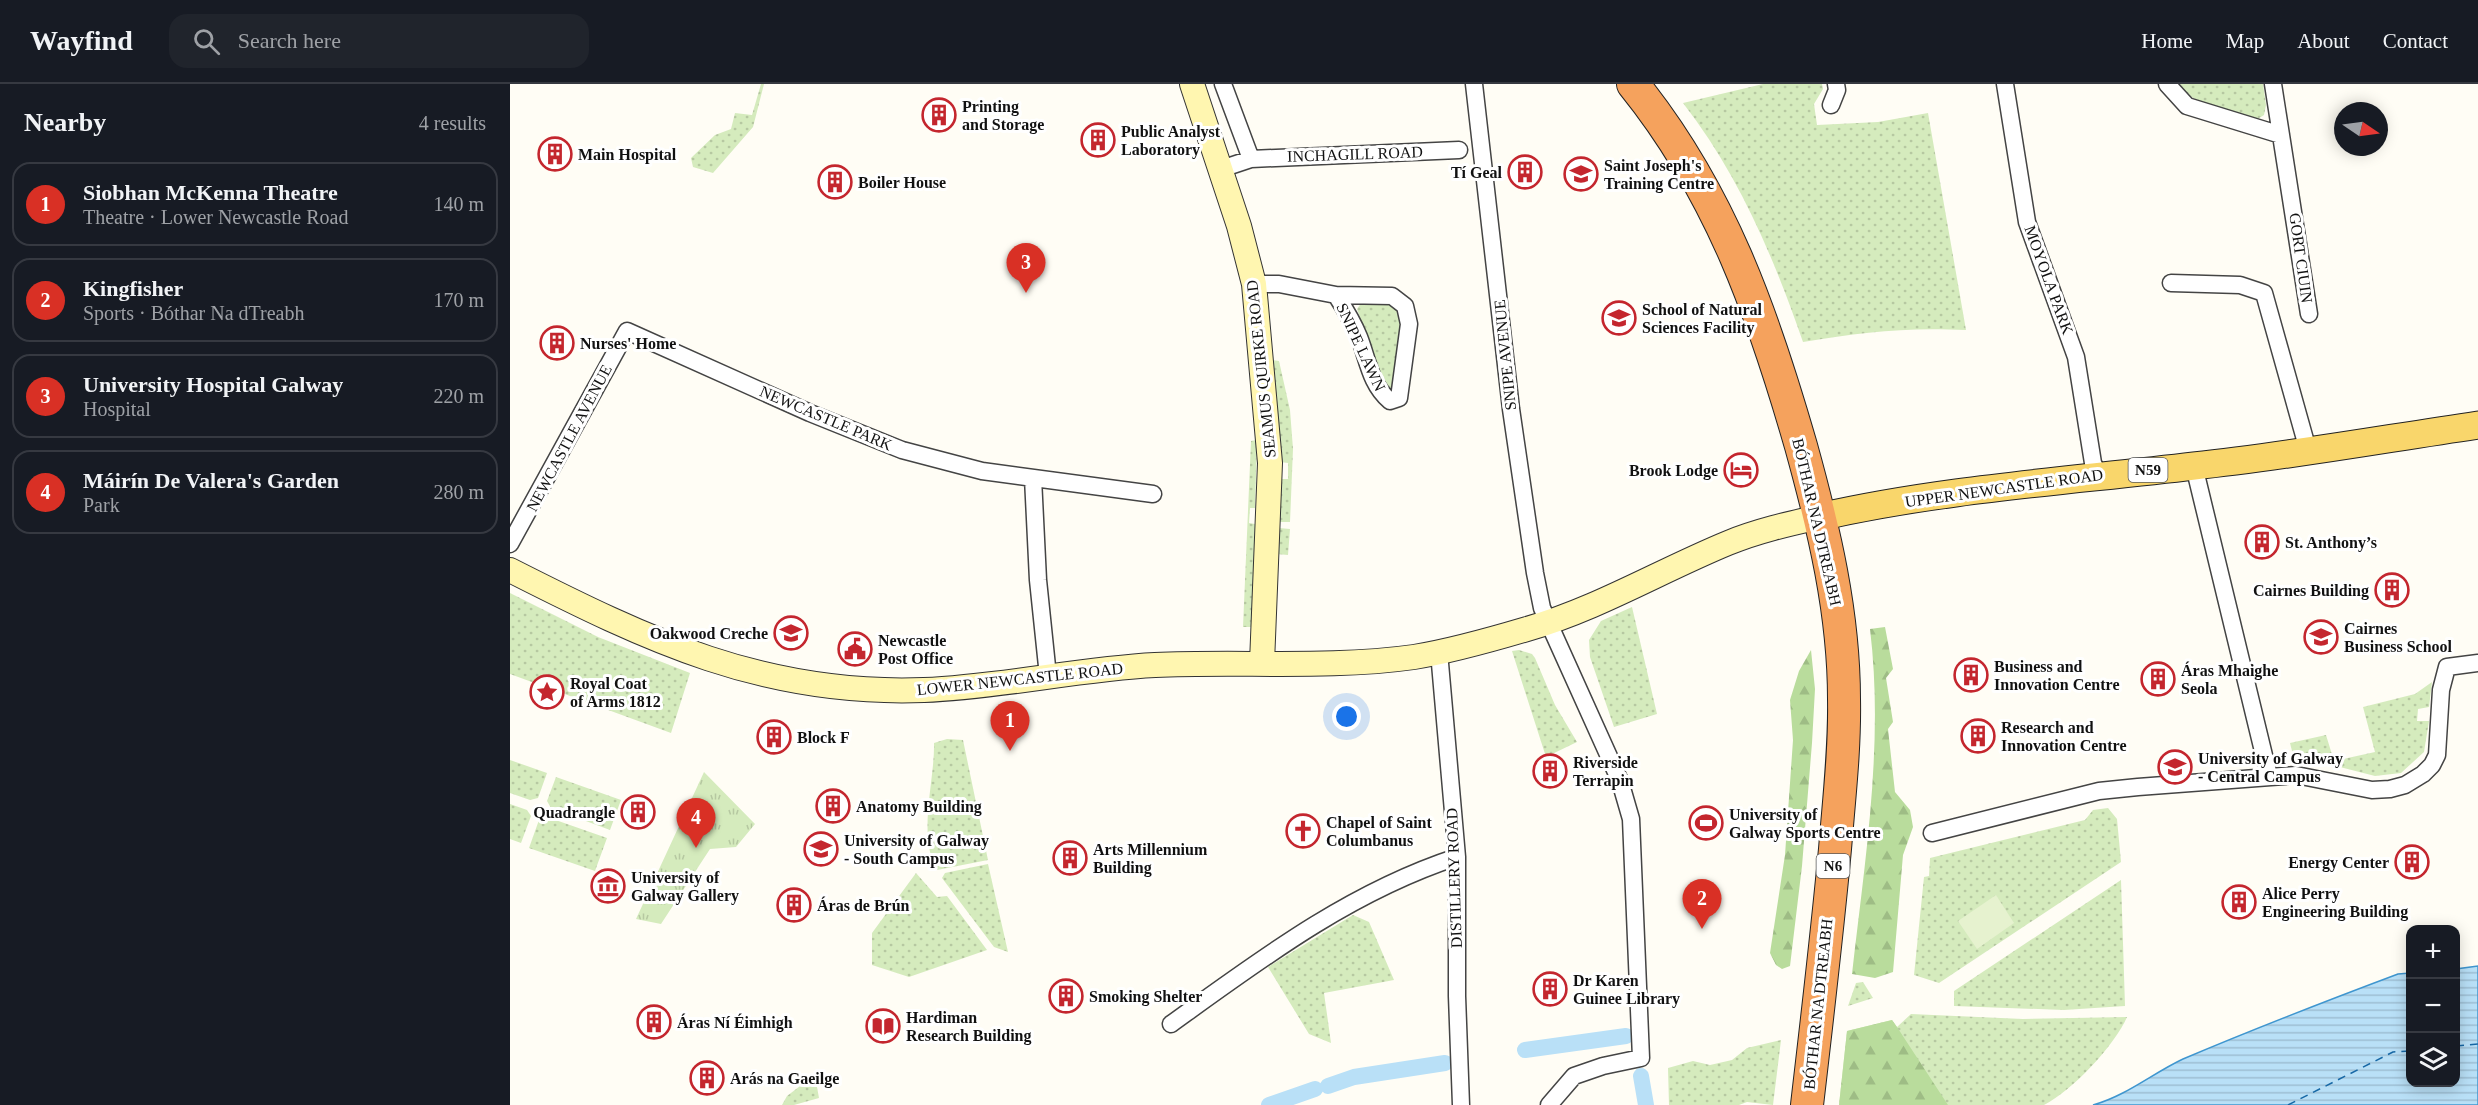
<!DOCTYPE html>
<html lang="en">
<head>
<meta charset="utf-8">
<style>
	body { margin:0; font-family:Georgia,serif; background:#20242c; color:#f1f3f6 }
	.controls { position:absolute; right:18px; bottom:18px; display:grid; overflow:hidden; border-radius:12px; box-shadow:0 3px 15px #0003 }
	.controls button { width:54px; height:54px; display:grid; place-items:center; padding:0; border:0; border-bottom:2px solid #363941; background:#171b24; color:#f1f3f6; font:30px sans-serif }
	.compass { position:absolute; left:1824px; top:18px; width:54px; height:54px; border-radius:50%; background:#171b24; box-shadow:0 3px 15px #0003; rotate:103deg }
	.you { position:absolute; left:837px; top:633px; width:21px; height:21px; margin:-15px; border:4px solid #fff; border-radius:50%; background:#1a73e8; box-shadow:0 0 0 9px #1a73e833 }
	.badge { display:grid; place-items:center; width:39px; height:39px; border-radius:50%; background:#d93025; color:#fff; font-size:20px; font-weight:700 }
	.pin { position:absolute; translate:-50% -50px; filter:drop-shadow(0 2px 3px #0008) }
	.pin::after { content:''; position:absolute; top:32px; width:21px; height:18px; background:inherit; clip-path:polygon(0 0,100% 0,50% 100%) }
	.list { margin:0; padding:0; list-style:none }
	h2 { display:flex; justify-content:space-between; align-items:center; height:78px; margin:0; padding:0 24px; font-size:26px }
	h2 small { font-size:20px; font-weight:400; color:#9ea1a6 }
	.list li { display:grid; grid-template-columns:39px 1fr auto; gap:18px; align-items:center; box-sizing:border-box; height:84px; margin:0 12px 12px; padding:0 12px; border:2px solid #363941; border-radius:18px }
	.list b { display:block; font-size:22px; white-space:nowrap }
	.list p { margin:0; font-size:20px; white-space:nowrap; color:#9ea1a6 }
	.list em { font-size:20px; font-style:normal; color:#9ea1a6 }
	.icon { flex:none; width:33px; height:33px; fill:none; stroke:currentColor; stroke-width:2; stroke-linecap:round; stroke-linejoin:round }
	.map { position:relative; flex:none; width:1968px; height:1021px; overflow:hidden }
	header { display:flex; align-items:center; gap:36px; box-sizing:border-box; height:84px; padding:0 30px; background:#171b24; border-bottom:2px solid #363941 }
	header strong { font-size:28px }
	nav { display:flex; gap:33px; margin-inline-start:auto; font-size:21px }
	.search { width:420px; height:54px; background:#20242c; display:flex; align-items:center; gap:15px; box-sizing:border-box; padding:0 21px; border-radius:18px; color:#9ea1a6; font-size:22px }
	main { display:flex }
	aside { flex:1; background:#171b24 }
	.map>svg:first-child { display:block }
	.grass { fill:url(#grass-dots) }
	.forest { fill:url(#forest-firs) }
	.park { fill:url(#park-tufts) }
	.pitch { fill:#e6f2cf }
	.water { fill:url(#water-rules); stroke:#3f96cf; stroke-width:1.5 }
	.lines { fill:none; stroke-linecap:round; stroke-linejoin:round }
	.canal { stroke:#b9e0f7; stroke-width:16 }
	.ferry { stroke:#1768a6; stroke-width:1.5; stroke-dasharray:8 6; stroke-linecap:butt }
	.street-casing { stroke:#444; stroke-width:19 }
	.secondary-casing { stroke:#333; stroke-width:26 }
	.primary-casing { stroke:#222; stroke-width:29 }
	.highway-casing { stroke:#222; stroke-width:34 }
	.street { stroke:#fff; stroke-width:16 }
	.secondary { stroke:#fff6b0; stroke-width:24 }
	.primary { stroke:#f9d66b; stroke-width:27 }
	.highway { stroke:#f5a25d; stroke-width:32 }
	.labels { text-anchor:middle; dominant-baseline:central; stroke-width:6; stroke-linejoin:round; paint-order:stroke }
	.shield { fill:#fff; stroke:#585858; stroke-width:1.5 }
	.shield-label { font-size:15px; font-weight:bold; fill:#111 }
	.poi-label { font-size:16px; font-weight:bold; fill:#111; stroke:#fff; text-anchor:start }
	.street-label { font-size:16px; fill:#111; stroke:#fff }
</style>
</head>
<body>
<header>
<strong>Wayfind</strong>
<div class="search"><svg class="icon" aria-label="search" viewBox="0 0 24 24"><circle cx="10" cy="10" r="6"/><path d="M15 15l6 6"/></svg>Search here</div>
<nav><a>Home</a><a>Map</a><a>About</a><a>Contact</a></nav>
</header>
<main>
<aside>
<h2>Nearby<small>4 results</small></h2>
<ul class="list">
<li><span class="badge">1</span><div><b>Siobhan McKenna Theatre</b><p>Theatre · Lower Newcastle Road</p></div><em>140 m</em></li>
<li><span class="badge">2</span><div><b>Kingfisher</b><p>Sports · Bóthar Na dTreabh</p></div><em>170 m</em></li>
<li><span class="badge">3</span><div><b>University Hospital Galway</b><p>Hospital</p></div><em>220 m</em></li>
<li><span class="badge">4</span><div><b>Máirín De Valera's Garden</b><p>Park</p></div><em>280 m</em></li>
</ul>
</aside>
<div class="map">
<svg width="1968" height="1021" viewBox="0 0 1968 1021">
	<defs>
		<pattern id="grass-dots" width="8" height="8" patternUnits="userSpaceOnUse" patternTransform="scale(1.5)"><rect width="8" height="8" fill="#d5ebbd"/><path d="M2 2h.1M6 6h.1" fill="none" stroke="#b6c8a1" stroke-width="1.8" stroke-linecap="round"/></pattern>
		<pattern id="forest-firs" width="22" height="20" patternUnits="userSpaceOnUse" patternTransform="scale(1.5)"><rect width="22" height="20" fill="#b9dc9c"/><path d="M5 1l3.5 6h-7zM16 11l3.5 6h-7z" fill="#9ebc85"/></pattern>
		<pattern id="park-tufts" width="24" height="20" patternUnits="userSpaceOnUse" patternTransform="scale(1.5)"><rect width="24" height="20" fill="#d5ebbd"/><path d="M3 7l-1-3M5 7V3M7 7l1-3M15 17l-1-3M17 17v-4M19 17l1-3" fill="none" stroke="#b6c8a1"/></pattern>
		<pattern id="water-rules" width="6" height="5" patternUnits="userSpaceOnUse" patternTransform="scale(1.5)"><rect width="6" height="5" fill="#b9e0f7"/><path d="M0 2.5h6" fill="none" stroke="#9ebfd3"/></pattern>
	</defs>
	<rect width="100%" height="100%" fill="#fffdf5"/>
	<path class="grass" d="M251,0H254L243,43L203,89L183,83L181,74L205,51L221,45L225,29L242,31Z
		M1253,0H1312L1313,5L1304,20L1307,41L1368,38L1418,29L1456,246C1396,243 1352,248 1293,258C1263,172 1229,91 1173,19Z
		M1666,0H1753L1756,21L1754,31L1746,36C1718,27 1686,22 1666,0Z
		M852,218L879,219L895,235L888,309L878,312L847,225Z
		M762,276L769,277L780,326L783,365L780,438H769L770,395H778V379L770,378Z
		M747,356L745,424H740L739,439L745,440L742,534L741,543H733L741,357Z
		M769,444L780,445L778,471L767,470Z
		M0,509L88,553L180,589L161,649L0,590Z
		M1122,523L1147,630L1104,643L1080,573L1079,556L1091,537Z
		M1009,566L1022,570L1025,574L1045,621L1067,658L1036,673L1002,567Z
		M1922,598L1919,623L1908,625L1907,637H1919L1914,668L1891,689L1865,692L1783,671L1780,659L1816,651L1824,677L1865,668L1853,623L1905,610Z
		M437,655L453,656L478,776L427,786C407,752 425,696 424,659Z
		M0,676L37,689L28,714L20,716L0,709Z
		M46,693L111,716L100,746L41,724L37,717Z
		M0,720L17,726L21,732L11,759L0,755Z
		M1598,724L1607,735L1611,778L1429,899L1404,891L1414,793L1419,792L1420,774L1575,736L1583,726Z
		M37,733L97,754L85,787L19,764L29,736Z
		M478,780L498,868L484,863L432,794L435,789Z
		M406,789L427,813L437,812L477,866L399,893L362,881V849Z
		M1611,796L1615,922L1554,926L1444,922V907Z
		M843,831L859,838L884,896L814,909L821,959L799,950L758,883Z
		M1353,898L1363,914L1338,922L1346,899Z
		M1401,930L1513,935L1617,933C1605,961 1562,1007 1534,1021H1329L1337,947L1382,936L1387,943Z
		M1271,956L1263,1021L1237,1018L1229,1021H1159L1158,984L1183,977L1200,981L1222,976L1237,964Z
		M305,992L309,1014L284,1021H272L277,1012L298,996L297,994Z"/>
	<path class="forest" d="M1375,543L1383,585L1376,594L1383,638L1378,645L1385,708L1400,726L1403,743L1393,771L1383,888L1365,894L1342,890C1355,775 1374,660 1360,545Z
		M1301,566L1305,605L1302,659L1292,782L1280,882L1272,885L1266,881L1260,869L1275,771L1283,656L1280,616L1289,587Z
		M1382,936L1387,943L1438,1021H1329L1337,947Z"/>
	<path class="park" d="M194,688L245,740L226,763L200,765L151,840L126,835Z"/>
	<path class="pitch" d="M1486,811L1504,839L1467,865L1448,837Z"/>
	<path class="water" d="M1968,882V1021H1583C1616,1012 1643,989 1673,975C1744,945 1816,917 1888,890L1900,889V998H1946V885Z"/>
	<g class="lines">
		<path class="canal" d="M1015,966L1116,952
			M1131,992L1136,1021
			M818,1002L844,993L935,979
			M759,1021L805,1005"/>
		<path class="ferry" d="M1946,962L1968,960
			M1778,1021L1883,968L1900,967"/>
		<defs>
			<path id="street" d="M713,0L741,75
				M964,0L1001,325L1025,489L1032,524L1110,697L1121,735L1131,974L1093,982L1064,992L1039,1021
				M1495,0L1517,138L1566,273L1583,379L1589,391
				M1657,0L1677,22L1771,51
				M1763,0L1799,230
				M1321,21L1327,6L1326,0
				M711,85L741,75L949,66
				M1661,199L1730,201L1754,209L1798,366
				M744,200H769L826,211C835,225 843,238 849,253C858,276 860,300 880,317L889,314L899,240L895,222L882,212L826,211
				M1684,382L1759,692
				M523,394L528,496L538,592
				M0,460L117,247L300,329L392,366L472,387L643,410
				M929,568L947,773V912L951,1021
				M1422,749L1589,707L1628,703L1786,691L1862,706L1880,705L1895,701L1913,690L1922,681L1927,671L1931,606L1937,583L1968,579
				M661,940C751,875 840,808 947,773"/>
			<path id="secondary" d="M682,0L729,142L744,200L760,379L752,579
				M0,486C138,556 254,612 414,606C491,603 568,585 645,581C731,577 819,585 904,573C942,567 980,556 1017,545C1087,525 1150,487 1218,459C1247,447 1278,440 1309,433"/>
			<path id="primary" d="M1309,433C1432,405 1559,397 1684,382C1779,372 1873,355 1968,341"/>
			<path id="highway" d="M1123,0C1211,109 1253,230 1291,362C1314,445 1334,529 1334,615C1335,665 1329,715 1325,765C1317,850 1307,936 1297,1021"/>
		</defs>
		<use href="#street" class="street-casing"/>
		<use href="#secondary" class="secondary-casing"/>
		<use href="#primary" class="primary-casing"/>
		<use href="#highway" class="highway-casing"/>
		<use href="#street" class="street"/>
		<use href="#secondary" class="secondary"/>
		<use href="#primary" class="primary"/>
		<use href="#highway" class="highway"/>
	</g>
	<defs>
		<symbol id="building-ring" viewBox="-11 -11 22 22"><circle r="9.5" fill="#fff" stroke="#c4262e" stroke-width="1.5"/><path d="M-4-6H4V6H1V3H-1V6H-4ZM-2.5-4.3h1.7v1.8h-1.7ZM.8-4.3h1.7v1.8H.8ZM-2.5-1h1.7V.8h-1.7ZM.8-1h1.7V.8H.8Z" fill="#c4262e"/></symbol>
		<symbol id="school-ring" viewBox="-11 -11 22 22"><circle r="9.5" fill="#fff" stroke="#c4262e" stroke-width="1.5"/><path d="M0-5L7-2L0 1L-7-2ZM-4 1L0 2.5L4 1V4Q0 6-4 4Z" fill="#c4262e"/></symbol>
		<symbol id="university-ring" viewBox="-11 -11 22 22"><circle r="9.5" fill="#fff" stroke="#c4262e" stroke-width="1.5"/><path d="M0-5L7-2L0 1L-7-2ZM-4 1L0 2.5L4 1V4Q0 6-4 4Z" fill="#c4262e"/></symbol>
		<symbol id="hotel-ring" viewBox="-11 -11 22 22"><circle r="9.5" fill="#fff" stroke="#c4262e" stroke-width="1.5"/><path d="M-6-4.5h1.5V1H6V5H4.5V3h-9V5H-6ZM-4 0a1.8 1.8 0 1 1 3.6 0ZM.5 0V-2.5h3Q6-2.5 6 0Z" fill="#c4262e"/></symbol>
		<symbol id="civic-ring" viewBox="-11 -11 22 22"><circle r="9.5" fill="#fff" stroke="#c4262e" stroke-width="1.5"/><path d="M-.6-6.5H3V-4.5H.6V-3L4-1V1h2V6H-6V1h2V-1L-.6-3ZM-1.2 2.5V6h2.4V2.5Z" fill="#c4262e"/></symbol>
		<symbol id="sight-ring" viewBox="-11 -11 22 22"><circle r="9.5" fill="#fff" stroke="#c4262e" stroke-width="1.5"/><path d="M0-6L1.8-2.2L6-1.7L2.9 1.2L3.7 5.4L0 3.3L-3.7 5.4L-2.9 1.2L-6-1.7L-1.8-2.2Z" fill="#c4262e"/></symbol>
		<symbol id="stadium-ring" viewBox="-11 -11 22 22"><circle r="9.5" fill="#fff" stroke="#c4262e" stroke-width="1.5"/><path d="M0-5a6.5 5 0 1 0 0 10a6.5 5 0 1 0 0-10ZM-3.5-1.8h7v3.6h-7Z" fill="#c4262e"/></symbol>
		<symbol id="church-ring" viewBox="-11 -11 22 22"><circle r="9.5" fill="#fff" stroke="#c4262e" stroke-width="1.5"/><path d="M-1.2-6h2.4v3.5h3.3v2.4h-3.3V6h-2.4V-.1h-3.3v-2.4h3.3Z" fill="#c4262e"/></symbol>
		<symbol id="museum-ring" viewBox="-11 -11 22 22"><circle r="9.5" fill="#fff" stroke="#c4262e" stroke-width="1.5"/><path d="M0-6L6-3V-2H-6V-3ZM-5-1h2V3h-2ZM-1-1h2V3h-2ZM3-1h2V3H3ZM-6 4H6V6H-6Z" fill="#c4262e"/></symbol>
		<symbol id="library-ring" viewBox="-11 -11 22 22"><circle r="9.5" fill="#fff" stroke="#c4262e" stroke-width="1.5"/><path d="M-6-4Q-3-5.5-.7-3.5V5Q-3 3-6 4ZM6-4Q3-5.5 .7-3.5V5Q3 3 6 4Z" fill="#c4262e"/></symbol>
	</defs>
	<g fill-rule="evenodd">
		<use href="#building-ring" x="410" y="12" width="38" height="38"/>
		<use href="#building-ring" x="569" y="37" width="38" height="38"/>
		<use href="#building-ring" x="26" y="51" width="38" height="38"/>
		<use href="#building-ring" x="996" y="69" width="38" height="38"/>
		<use href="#school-ring" x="1052" y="71" width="38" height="38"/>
		<use href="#building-ring" x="306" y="79" width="38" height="38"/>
		<use href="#university-ring" x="1090" y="215" width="38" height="38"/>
		<use href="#building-ring" x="28" y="240" width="38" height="38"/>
		<use href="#hotel-ring" x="1212" y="367" width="38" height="38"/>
		<use href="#building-ring" x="1733" y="439" width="38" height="38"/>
		<use href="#building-ring" x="1863" y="487" width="38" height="38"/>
		<use href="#school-ring" x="262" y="530" width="38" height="38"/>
		<use href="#university-ring" x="1792" y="534" width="38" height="38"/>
		<use href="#civic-ring" x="326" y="546" width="38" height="38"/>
		<use href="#building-ring" x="1442" y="572" width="38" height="38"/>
		<use href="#building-ring" x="1629" y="576" width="38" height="38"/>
		<use href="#sight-ring" x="18" y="589" width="38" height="38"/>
		<use href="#building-ring" x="1449" y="633" width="38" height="38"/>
		<use href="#building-ring" x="245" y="634" width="38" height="38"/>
		<use href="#university-ring" x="1646" y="664" width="38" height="38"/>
		<use href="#building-ring" x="1021" y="668" width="38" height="38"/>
		<use href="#building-ring" x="304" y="703" width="38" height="38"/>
		<use href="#building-ring" x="109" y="709" width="38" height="38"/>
		<use href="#stadium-ring" x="1177" y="720" width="38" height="38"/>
		<use href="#church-ring" x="774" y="728" width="38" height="38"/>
		<use href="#university-ring" x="292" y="746" width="38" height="38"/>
		<use href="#building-ring" x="541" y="755" width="38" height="38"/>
		<use href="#building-ring" x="1883" y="759" width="38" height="38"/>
		<use href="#museum-ring" x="79" y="783" width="38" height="38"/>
		<use href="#building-ring" x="1710" y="799" width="38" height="38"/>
		<use href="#building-ring" x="265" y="802" width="38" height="38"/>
		<use href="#building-ring" x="1021" y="886" width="38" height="38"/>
		<use href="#building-ring" x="537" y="893" width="38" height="38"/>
		<use href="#building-ring" x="125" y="919" width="38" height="38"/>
		<use href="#library-ring" x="354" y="923" width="38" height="38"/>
		<use href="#building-ring" x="178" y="975" width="38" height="38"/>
	</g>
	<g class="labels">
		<g class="shield">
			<rect x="1618.5" y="374" width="39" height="24" rx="4.5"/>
			<rect x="1306.5" y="770" width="33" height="24" rx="4.5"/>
		</g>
		<g class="shield-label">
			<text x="1638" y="386">N59</text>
			<text x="1323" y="782">N6</text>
		</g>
		<g class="poi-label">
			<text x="452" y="22">Printing<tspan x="452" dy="18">and Storage</tspan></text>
			<text x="611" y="47">Public Analyst<tspan x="611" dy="18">Laboratory</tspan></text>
			<text x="68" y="70">Main Hospital</text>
			<text x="1094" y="81">Saint Joseph's<tspan x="1094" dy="18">Training Centre</tspan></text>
			<text x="992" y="88" text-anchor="end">Tí Geal</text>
			<text x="348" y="98">Boiler House</text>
			<text x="1132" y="225">School of Natural<tspan x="1132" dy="18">Sciences Facility</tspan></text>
			<text x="70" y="259">Nurses' Home</text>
			<text x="1208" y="386" text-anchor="end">Brook Lodge</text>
			<text x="1775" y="458">St. Anthony’s</text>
			<text x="1859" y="506" text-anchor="end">Cairnes Building</text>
			<text x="1834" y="544">Cairnes<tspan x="1834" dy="18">Business School</tspan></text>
			<text x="258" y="549" text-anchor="end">Oakwood Creche</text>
			<text x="368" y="556">Newcastle<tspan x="368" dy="18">Post Office</tspan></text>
			<text x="1484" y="582">Business and<tspan x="1484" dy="18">Innovation Centre</tspan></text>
			<text x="1671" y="586">Áras Mhaighe<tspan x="1671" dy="18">Seola</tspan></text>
			<text x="60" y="599">Royal Coat<tspan x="60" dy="18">of Arms 1812</tspan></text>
			<text x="1491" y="643">Research and<tspan x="1491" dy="18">Innovation Centre</tspan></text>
			<text x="287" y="653">Block F</text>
			<text x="1688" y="674">University of Galway<tspan x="1688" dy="18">- Central Campus</tspan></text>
			<text x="1063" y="678">Riverside<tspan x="1063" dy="18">Terrapin</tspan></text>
			<text x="346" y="722">Anatomy Building</text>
			<text x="105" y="728" text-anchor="end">Quadrangle</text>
			<text x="1219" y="730">University of<tspan x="1219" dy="18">Galway Sports Centre</tspan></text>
			<text x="816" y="738">Chapel of Saint<tspan x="816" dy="18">Columbanus</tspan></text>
			<text x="334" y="756">University of Galway<tspan x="334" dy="18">- South Campus</tspan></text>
			<text x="583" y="765">Arts Millennium<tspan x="583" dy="18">Building</tspan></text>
			<text x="1879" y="778" text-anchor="end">Energy Center</text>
			<text x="121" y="793">University of<tspan x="121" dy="18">Galway Gallery</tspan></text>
			<text x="1752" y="809">Alice Perry<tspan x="1752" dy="18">Engineering Building</tspan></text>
			<text x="307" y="821">Áras de Brún</text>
			<text x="1063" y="896">Dr Karen<tspan x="1063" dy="18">Guinee Library</tspan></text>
			<text x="579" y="912">Smoking Shelter</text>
			<text x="396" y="933">Hardiman<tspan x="396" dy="18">Research Building</tspan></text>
			<text x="167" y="938">Áras Ní Éimhigh</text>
			<text x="220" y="994">Arás na Gaeilge</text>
		</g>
		<g class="street-label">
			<text transform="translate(845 70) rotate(-2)">INCHAGILL ROAD</text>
			<text transform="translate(1791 174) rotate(82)">GORT CIUIN</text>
			<text transform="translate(1539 196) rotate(70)">MOYOLA PARK</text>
			<text transform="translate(851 263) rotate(65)">SNIPE LAWN</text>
			<text transform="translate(995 271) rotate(-96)">SNIPE AVENUE</text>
			<text transform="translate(751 285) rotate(-96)">SEAMUS QUIRKE ROAD</text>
			<text transform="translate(316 334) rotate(23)">NEWCASTLE PARK</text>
			<text transform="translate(59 354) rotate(-62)">NEWCASTLE AVENUE</text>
			<text transform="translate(1494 404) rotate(-8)">UPPER NEWCASTLE ROAD</text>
			<text transform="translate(1307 438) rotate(77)">BÓTHAR NA DTREABH</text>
			<text transform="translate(510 595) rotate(-6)">LOWER NEWCASTLE ROAD</text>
			<text transform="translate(944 794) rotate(-92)">DISTILLERY ROAD</text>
			<text transform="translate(1308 920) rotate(-84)">BÓTHAR NA DTREABH</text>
		</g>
	</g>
</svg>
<div class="controls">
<button>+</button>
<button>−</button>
<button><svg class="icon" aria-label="layers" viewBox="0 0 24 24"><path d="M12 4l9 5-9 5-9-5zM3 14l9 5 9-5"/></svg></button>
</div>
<svg class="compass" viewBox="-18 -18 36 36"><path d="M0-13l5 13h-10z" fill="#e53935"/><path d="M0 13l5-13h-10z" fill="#9ea1a6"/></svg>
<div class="you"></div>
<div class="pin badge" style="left:500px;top:667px">1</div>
<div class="pin badge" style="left:1192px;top:845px">2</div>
<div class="pin badge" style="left:516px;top:209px">3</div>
<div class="pin badge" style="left:186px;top:764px">4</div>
</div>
</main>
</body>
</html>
